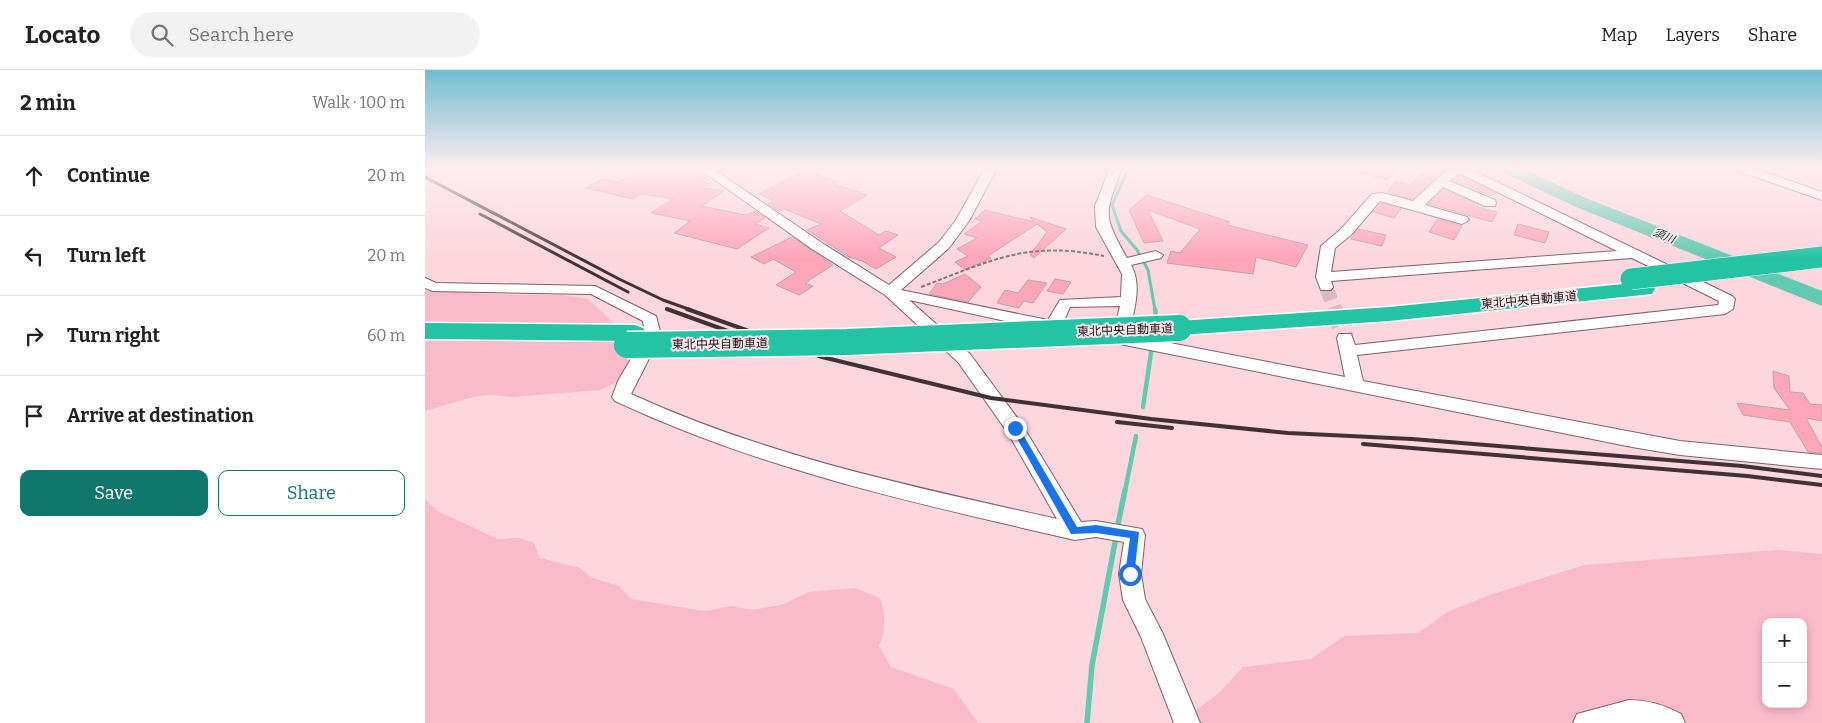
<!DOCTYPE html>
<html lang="en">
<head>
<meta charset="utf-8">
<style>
	body { margin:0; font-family:Bitter,"Noto Sans JP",serif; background:#f2f2f2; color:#222 }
	.controls { position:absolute; right:15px; bottom:15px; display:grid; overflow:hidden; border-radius:10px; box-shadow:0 2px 8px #0003 }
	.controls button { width:45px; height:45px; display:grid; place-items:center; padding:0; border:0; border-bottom:1px solid #e0e0e0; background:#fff; color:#222; font:25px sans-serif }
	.stop { position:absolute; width:15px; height:15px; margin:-11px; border:4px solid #1a73e8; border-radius:50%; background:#fff }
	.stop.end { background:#1a73e8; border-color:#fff; box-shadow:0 1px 5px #0008 }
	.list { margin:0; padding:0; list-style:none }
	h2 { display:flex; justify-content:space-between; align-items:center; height:65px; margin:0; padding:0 20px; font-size:21px }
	h2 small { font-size:16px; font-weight:400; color:#767676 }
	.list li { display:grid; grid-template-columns:32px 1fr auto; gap:15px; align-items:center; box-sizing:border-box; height:80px; padding:0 20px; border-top:1px solid #e0e0e0 }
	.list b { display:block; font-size:19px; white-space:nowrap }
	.list em { font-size:16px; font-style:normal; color:#767676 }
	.actions { display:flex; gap:10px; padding:15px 20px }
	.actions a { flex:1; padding:11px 0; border:1px solid #0f766e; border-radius:10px; text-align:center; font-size:18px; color:#0f766e }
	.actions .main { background:#0f766e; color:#fff }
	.icon { flex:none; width:28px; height:28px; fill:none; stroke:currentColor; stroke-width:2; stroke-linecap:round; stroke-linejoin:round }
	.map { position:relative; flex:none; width:1397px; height:653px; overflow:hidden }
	header { display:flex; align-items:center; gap:30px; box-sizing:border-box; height:70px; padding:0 25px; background:#fff; border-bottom:1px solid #e0e0e0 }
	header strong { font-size:24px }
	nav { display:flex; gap:28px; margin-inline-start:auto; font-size:18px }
	.search { width:350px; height:45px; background:#f2f2f2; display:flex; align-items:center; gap:12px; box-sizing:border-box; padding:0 18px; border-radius:28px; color:#767676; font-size:19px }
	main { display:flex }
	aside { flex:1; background:#fff }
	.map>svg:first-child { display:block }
	.green { fill:#fabbc8; fill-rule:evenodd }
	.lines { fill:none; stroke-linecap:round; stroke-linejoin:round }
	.stream-far2 { stroke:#62cab1; stroke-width:3 }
	.stream-far1 { stroke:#62cab1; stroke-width:4.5 }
	.stream { stroke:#62cab1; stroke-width:5.5 }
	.river { fill:#62cab1; fill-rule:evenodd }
	.building { fill:#fda6ba; stroke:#c5a1a8 }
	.minor-tunnel-far1 { stroke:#dcb8c0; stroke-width:14; stroke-dasharray:14 7; stroke-linecap:butt }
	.minor-tunnel { stroke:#dcb8c0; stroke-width:18; stroke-dasharray:18 9; stroke-linecap:butt }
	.minor-casing { stroke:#816067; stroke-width:2 }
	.highway-casing { stroke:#fff; stroke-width:3 }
	.path { stroke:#8a7176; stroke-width:2; stroke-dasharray:4 2; stroke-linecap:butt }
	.minor { fill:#fff; fill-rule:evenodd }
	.highway { fill:#24c3a4; fill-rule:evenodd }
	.rail-far1 { stroke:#423134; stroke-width:3 }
	.rail { stroke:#423134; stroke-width:4 }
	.highway-bridge-far1-casing { stroke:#fff; stroke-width:22; stroke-linecap:butt }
	.highway-bridge-casing { stroke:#fff; stroke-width:29; stroke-linecap:butt }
	.highway-bridge-far1 { stroke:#24c3a4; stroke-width:21 }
	.highway-bridge { stroke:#24c3a4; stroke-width:26 }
	.route { fill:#1a73e8 }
	.labels { text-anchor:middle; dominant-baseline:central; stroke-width:4; stroke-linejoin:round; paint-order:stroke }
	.far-water-label { font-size:11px; font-style:italic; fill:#0e3e34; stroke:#faeaed }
	.street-label { font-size:12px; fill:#1e1114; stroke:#faeaed }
</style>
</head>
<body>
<header>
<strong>Locato</strong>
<div class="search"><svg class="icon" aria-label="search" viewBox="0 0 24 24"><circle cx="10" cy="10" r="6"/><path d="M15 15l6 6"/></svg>Search here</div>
<nav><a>Map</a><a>Layers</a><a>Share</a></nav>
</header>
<main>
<aside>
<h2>2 min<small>Walk · 100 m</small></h2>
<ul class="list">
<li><svg class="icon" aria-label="ahead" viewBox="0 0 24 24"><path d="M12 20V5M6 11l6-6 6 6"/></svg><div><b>Continue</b></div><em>20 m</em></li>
<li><svg class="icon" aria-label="left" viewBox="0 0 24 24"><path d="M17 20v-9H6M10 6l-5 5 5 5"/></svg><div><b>Turn left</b></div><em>20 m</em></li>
<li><svg class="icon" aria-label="right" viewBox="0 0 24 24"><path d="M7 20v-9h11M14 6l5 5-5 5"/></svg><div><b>Turn right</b></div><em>60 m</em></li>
<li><svg class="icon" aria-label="arrive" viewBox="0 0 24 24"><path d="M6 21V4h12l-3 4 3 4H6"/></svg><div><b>Arrive at destination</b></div></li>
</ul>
<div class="actions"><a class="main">Save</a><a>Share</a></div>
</aside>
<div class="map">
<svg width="1397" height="653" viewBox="0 0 1397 653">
	<rect width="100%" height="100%" fill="#fdd6de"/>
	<path class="green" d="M0,220L86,225H136L163,229L207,270L205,295L192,312L175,320L87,327L65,325L51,326L0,341Z
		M0,429L12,441L73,469L95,468L109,473L115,488L155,498L167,508L194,516L206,529L279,541L307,536L327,540L359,534L384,522L430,518L455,528C461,545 461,559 454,576L466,597L529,619L553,653H0Z
		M1352,480L1397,484V653H754L794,623L818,597L886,589L919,566L993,563L1024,541L1068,524L1159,495ZM1341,552H1378V634H1341Z"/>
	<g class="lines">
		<path class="stream-far2" d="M704,98L687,135L696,161L712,180L723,200L730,240"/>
		<path class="stream-far1" d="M730,239L732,252
			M718,337L727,276
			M700,421L711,366"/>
		<path class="stream" d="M692,459L700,420
			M662,653L667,595L691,467"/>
		<path class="river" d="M1074,98H1097L1163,129L1397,221V236L1151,137L1077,102Z"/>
	</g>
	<path class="building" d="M220,98H271L285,109L278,112L286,114L280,118L299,121L277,136L321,145L330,141L340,148L330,154L344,158L312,179L249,163L265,151L226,143L248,129L216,124L208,129L161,118L177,109L193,112Z
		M932,98H973L963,110L932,102Z
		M1004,98L1019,100L987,129L962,122L970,111L985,115Z
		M381,100L412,112L409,114L442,125L415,141L454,165L461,161L473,165L454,178L471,187L451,199L437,191L422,186L382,160L396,154L359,139L354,141L343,134L349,131L334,124Z
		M1033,106H1037L1071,123L1066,126L1028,110Z
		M1018,119L1054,135L1052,137L1072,142L1067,152L1004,134Z
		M722,125L805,152L802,155L883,175L871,197L831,187L828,204L742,193L746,181L755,183L775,159L723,140L738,171L719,173L704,140Z
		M956,133L976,139L969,148L948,142Z
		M560,140L609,152L605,147L641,159L609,188L605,185L622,162L612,154L563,186L566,188L540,200L530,192L543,186L532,179L552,168L539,164L557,151L550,149Z
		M1012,149L1037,156L1029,170L1004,162Z
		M1093,154L1124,162L1120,173L1089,165Z
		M933,159L961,165L957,176L926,169Z
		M367,167L408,195L380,213L388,216L374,225L351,215L371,202L348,189L339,194L326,187Z
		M540,204L556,217L543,232L504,224L512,213L518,214Z
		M630,209L646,212L638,224L622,221Z
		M603,210L622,213L608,233L599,231L594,238L572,233L580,220L593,223Z
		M1348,301L1364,306L1365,322L1378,323L1385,334L1397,335V351L1381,348L1397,377V383L1383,382L1365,352L1318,345L1312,333L1365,340L1349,318Z"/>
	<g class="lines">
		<path class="minor-tunnel-far1" d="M901,217L910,240"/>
		<path class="minor-tunnel" d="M909,239L920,268"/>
		<defs>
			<path id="minor" d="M273,98H287L397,173L464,215L514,172L531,150L560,98H572L544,151L524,178L476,220L623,250L635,230L696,227L697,204L671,157L670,136L685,98H697C680,145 677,143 702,188L731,181L738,185L736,188L706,195C718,216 708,243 704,265L920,307L912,268L914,264H926L930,275L1293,235L1294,231L1207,188L906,211L908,217L906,220H896L891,207L896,176L916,159L947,124L958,123L988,131L1024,98H1043L1307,226L1310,229L1308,239L1300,244L932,285L938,311L1255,371L1397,385V399L1255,385L1207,377L695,274L685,272L683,268L688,264L695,236L645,237L635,260L627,261L484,230L545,284L596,353L656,452L671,451L717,459L720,465L716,504L720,529L738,564L775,653H749L716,567L698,530L694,504L699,472L671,467L650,470C490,433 340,401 190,331L187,327L193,311L220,265L218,251L166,224L8,221L0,218V208L11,213L170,216L231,246L236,265L206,324C344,387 485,416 632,449L583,363L533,292L460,225L387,179ZM1032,104H1036L1192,181L906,202L910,178L926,165L955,131L1037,154L1044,150L1042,147L1000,135L1018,117L1060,136H1070L1071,133L1070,130L1024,111Z
				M1311,98H1328L1397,122V130L1313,101Z
				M1204,630C1224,630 1239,635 1256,644L1260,653H1148L1152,644Z"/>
			<path id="highway" d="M1219,212L1227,214L1230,219L1227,224L964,251L754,265L746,263L742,258L746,253L754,251L964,237Z
				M0,253L210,255L218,258L222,263L218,268L210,271L0,269Z"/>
		</defs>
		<use href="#minor" class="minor-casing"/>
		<use href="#highway" class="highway-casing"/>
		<path class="path" d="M496,217C565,191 602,170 679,186"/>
		<use href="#minor" class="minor"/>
		<use href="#highway" class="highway"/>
		<path class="rail-far1" d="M0,107L194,209L238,230L266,240
			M55,144L203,222
			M242,239L245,240"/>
		<path class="rail" d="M242,239L322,268
			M262,239L397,287L566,328L726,349L863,363L987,369L1317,396L1397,406
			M692,352L747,358
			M938,374L1322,406L1397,415"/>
		<defs>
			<path id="highway-bridge-far1" d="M1206,209L1397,187"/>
			<path id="highway-bridge" d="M202,275L422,272L754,258"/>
		</defs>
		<use href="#highway-bridge-far1" class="highway-bridge-far1-casing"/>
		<use href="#highway-bridge" class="highway-bridge-casing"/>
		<use href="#highway-bridge-far1" class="highway-bridge-far1"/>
		<use href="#highway-bridge" class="highway-bridge"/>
	</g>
	<linearGradient id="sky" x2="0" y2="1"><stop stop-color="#72bdd2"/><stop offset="0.52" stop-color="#feedf0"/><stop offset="1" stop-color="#feedf0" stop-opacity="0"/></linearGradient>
	<rect width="1397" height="189" fill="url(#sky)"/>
	<path class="route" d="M590,355L593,356L652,457L671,455L714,462L709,507L705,508L700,504L705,468L671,463L646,464L586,358Z"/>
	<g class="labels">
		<g class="far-water-label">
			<text transform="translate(1239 166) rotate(22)">須川</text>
		</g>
		<g class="street-label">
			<text transform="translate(1104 230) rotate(-5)">東北中央自動車道</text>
			<text transform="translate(700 260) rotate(-2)">東北中央自動車道</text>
			<text transform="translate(295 274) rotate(-1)">東北中央自動車道</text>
		</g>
	</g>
</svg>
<div class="controls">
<button>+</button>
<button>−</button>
</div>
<div class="stop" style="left:705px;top:504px"></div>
<div class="stop end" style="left:590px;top:358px"></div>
</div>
</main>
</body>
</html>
